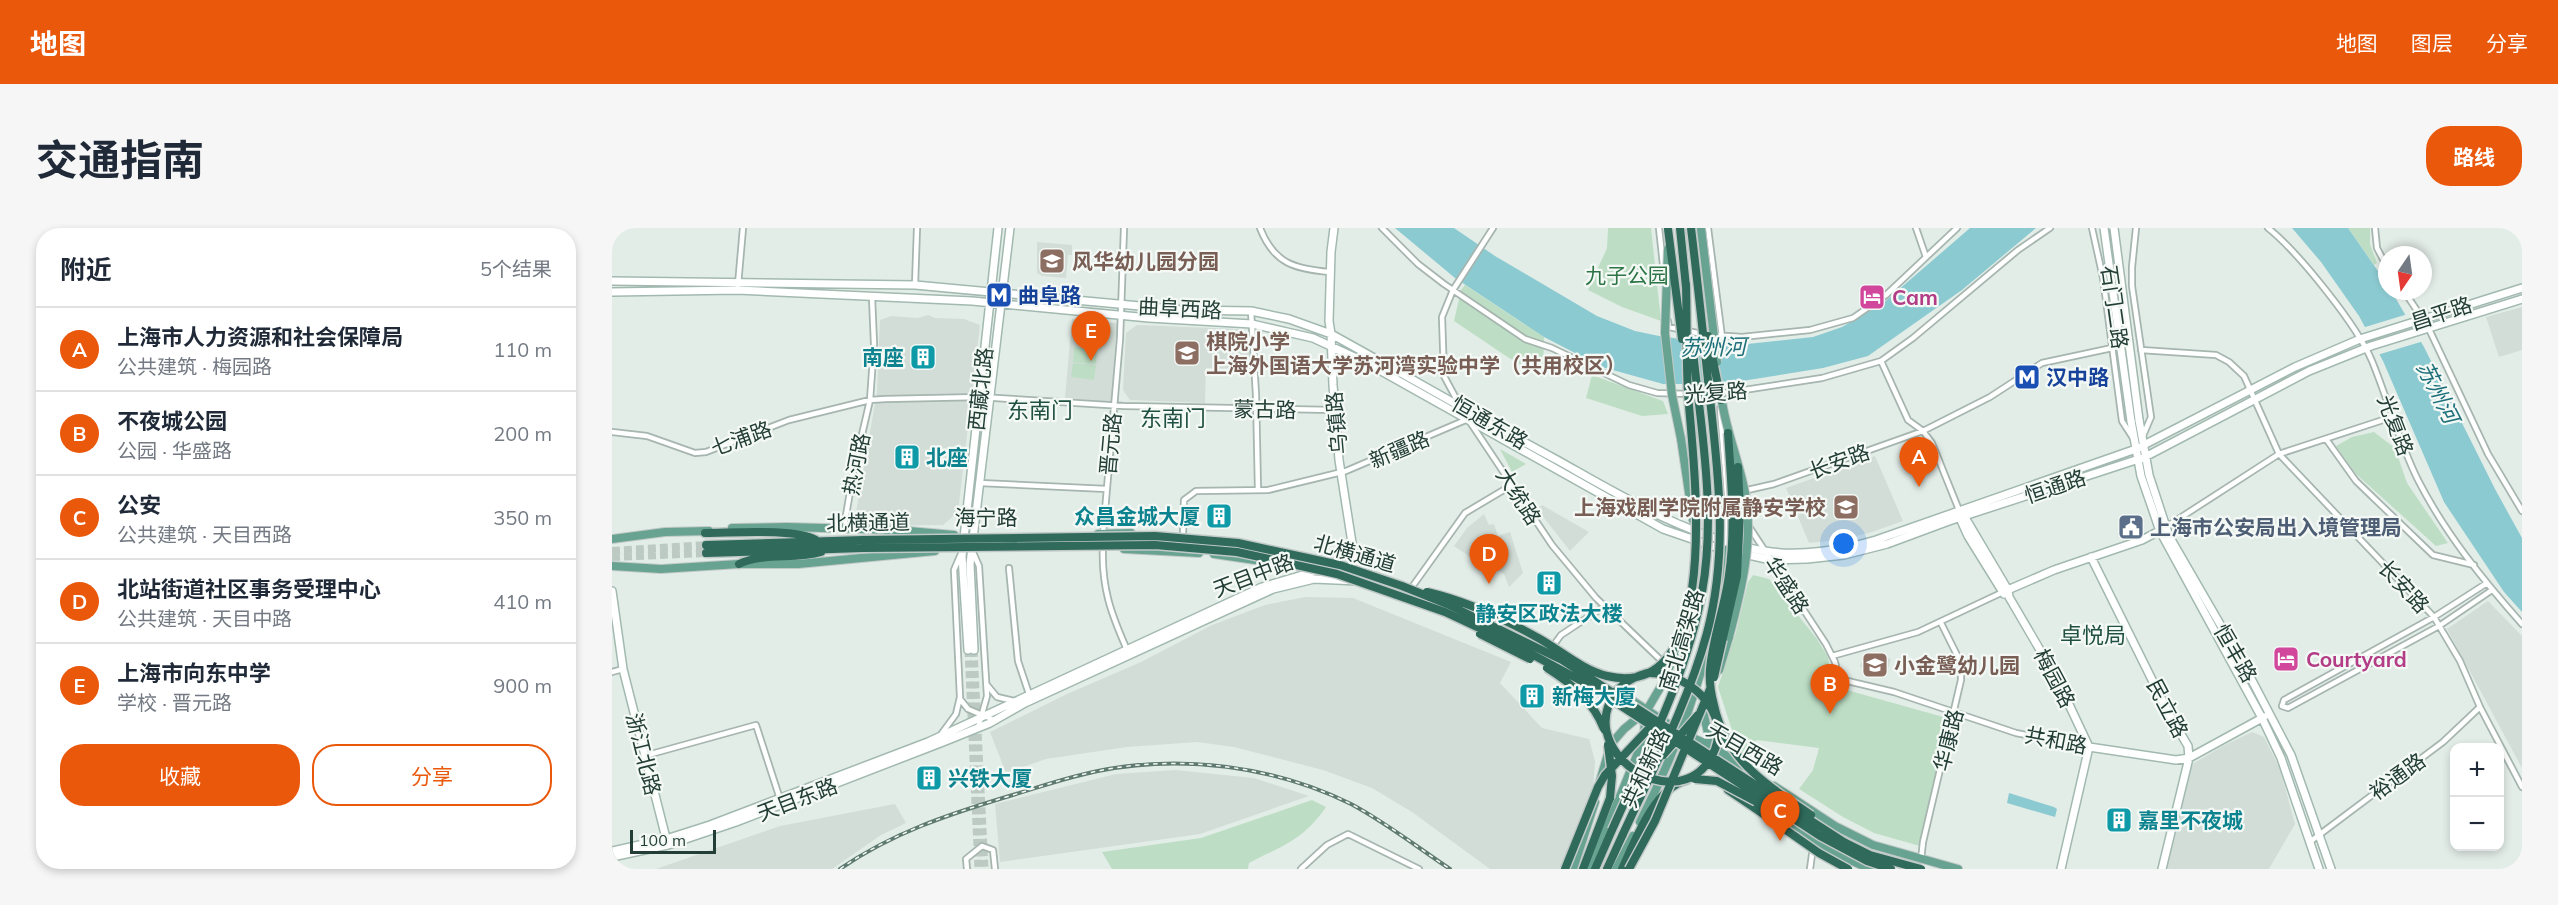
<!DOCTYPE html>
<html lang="zh">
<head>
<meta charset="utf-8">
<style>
	body { margin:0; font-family:Mulish,"Noto Sans SC",sans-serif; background:#f6f6f7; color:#1f2937 }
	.controls { position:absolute; right:18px; bottom:18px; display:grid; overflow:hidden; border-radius:12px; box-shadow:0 3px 9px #0003 }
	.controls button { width:54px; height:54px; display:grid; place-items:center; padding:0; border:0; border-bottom:2px solid #e0e1e3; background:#fff; color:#1f2937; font:30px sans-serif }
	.compass { position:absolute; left:1766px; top:18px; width:54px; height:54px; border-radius:50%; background:#fff; box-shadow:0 3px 9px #0003; rotate:193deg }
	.scale { position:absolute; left:18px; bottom:15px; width:86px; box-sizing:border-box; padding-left:6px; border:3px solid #233e36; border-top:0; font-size:16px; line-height:21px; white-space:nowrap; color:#233e36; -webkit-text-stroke:4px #f4f9f6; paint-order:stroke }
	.you { position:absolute; left:1232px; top:316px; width:21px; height:21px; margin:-15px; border:4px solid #fff; border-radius:50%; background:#1a73e8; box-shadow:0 0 0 9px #1a73e833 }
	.badge { display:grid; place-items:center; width:39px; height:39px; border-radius:50%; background:#ea580c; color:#fff; font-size:20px; font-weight:700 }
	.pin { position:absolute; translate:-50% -50px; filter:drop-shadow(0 2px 3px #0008) }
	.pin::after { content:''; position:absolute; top:32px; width:21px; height:18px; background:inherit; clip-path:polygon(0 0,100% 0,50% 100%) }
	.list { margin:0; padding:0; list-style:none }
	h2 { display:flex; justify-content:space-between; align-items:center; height:78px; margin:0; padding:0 24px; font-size:26px }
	h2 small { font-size:20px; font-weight:400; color:#747a83 }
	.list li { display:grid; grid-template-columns:39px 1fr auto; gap:18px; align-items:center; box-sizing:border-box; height:84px; padding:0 24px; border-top:2px solid #e0e1e3 }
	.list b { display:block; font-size:22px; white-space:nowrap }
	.list p { margin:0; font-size:20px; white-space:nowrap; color:#747a83 }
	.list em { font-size:20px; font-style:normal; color:#747a83 }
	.actions { display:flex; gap:12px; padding:18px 24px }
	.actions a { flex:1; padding:14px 0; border:2px solid #ea580c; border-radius:24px; text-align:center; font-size:21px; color:#ea580c }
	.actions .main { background:#ea580c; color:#fff }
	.map { position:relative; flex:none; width:1910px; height:641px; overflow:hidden; border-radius:24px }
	header { display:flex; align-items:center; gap:36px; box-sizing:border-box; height:84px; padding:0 30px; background:#ea580c; color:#fff }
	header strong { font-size:28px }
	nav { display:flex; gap:33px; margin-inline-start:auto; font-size:21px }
	.intro { display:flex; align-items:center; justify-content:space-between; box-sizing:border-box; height:144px; padding:0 36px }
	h1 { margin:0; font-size:42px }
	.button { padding:15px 27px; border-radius:24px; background:#ea580c; color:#fff; font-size:21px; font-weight:700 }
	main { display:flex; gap:36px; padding:0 36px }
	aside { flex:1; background:#fff; border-radius:24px; box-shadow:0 3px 9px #0003 }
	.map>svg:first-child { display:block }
	.built { fill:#d2ddd7 }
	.green { fill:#bddec4 }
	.water { fill:#8ccad1 }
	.pier { fill:#e3ede8 }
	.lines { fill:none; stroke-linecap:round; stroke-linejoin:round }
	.secondary-tunnel { stroke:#bdcac4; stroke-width:7; stroke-dasharray:7 3.5; stroke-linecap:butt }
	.highway-tunnel { stroke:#bdcac4; stroke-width:8; stroke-dasharray:8 4; stroke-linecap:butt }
	.street-casing { stroke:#a6b5af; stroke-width:8 }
	.secondary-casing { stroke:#a2b9b0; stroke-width:10 }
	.primary-casing { stroke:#c1c9c7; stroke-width:10 }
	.highway-casing { stroke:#c1c9c7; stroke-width:11 }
	.street { stroke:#fff; stroke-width:4.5 }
	.secondary { stroke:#fff; stroke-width:7 }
	.primary { stroke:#68a290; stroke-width:8 }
	.highway { stroke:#2f6a5b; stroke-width:8 }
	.rail-casing { stroke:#5e7a71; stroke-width:4 }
	.rail { stroke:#f4f9f6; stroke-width:1.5; stroke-dasharray:4.5; stroke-linecap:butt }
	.secondary-bridge-casing { stroke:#a2b9b0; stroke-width:10; stroke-linecap:butt }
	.primary-bridge-casing { stroke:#c1c9c7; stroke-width:10; stroke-linecap:butt }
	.highway-bridge-casing { stroke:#c1c9c7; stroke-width:11; stroke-linecap:butt }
	.secondary-bridge { stroke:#fff; stroke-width:7 }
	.primary-bridge { stroke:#68a290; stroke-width:8 }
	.highway-bridge { stroke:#2f6a5b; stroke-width:8 }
	.labels { text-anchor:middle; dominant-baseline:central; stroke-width:4.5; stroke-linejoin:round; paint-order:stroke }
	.education-label { font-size:21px; font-weight:bold; fill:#785e54; stroke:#f4f9f6; text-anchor:start }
	.park-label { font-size:21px; fill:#2d7546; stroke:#f4f9f6 }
	.transit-label { font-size:21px; font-weight:bold; fill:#164399; stroke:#f4f9f6; text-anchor:start }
	.hotel-label { font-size:21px; font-weight:bold; fill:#b23c85; stroke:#f4f9f6; text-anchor:start }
	.street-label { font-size:21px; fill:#233e36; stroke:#f4f9f6 }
	.culture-label { font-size:21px; font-weight:bold; fill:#0d838f; stroke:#f4f9f6; text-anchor:start }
	.service-label { font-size:21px; font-weight:bold; fill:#4e5e75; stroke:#f4f9f6; text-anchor:start }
	.water-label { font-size:22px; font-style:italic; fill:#1d6f7a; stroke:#f4f9f6 }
	.neighbourhood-label { font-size:22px; fill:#1f5042; stroke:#f4f9f6 }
</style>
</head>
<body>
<header>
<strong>地图</strong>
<nav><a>地图</a><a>图层</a><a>分享</a></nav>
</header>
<div class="intro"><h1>交通指南</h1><a class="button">路线</a></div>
<main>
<aside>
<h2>附近<small>5个结果</small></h2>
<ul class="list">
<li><span class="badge">A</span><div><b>上海市人力资源和社会保障局</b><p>公共建筑 · 梅园路</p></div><em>110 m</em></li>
<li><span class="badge">B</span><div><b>不夜城公园</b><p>公园 · 华盛路</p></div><em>200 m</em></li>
<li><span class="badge">C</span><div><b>公安</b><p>公共建筑 · 天目西路</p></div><em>350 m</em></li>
<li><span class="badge">D</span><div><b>北站街道社区事务受理中心</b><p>公共建筑 · 天目中路</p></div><em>410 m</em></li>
<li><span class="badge">E</span><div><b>上海市向东中学</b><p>学校 · 晋元路</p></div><em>900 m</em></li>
</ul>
<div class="actions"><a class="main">收藏</a><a>分享</a></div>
</aside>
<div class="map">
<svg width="1910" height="641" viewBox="0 0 1910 641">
	<rect width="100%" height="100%" fill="#e3ede8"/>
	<path class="built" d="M425,14L460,17V27H456L454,50L430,48L425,45Z
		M1910,79V122L1887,129L1874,89Z
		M316,87L323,90L352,91L368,97L346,284L331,297L249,298L243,290L265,164L268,92L279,88L306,90Z
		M460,91L505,95L499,174L453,170Z
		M525,97L626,101L636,111L639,141L594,140L593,175L518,172L511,162L514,105Z
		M1263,228L1291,293L1257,305L1227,312L1197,315L1174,260Z
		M930,277L977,304L958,323L925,281Z
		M872,286L877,297L882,296L886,308L898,304L911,345L897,359L892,346L866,330L864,333L842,318L855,300Z
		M693,369L741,370L899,434L888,455L930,500L977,511L983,533L981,563L961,641H878L800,584L760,560L711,542L622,519L585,514L515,519L434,531L394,545L378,504L455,466L529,434L600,397L653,377Z
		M1876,373L1910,408V540L1835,401Z
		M1266,428L1279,431L1275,444L1248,439L1249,435Z
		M1640,504L1652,509L1668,541L1683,596L1657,641H1553L1578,541L1582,535L1611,518Z
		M563,542L642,550L697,568L588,606L388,634L383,576L504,546Z
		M283,576L294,595L269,607L220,641H44L168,598Z"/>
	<path class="green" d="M996,0H1039L1049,93L1010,79L976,62L995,20Z
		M1736,0H1758V16L1765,35L1762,37Z
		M853,57L932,109L931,149L897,130L842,93L849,62Z
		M462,119L485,121L484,136L461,134Z
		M461,135L484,137L482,152L459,149Z
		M980,147L1051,173L1056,186L1030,188L974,170Z
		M1762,204L1783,220L1795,255L1836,315L1824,318L1744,246L1724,218L1740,209Z
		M888,221L914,236L900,244Z
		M1141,347L1157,351L1205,411L1216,429L1218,443L1224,459L1342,492L1308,618L1262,605L1231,589L1187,561L1201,542L1207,520L1145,512L1128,527L1106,459L1124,404L1136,354Z
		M700,572L714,579C691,612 672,617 637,635L636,641H500L490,624L589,610Z"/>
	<path class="water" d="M783,0H842L883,28L985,88L1023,103L1052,109L1126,117L1201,109L1230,99L1270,76L1358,0H1424L1350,62L1256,128L1211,140L1111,156H1051L990,139L932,109L843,50Z
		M1680,0H1736L1775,56V63L1780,64L1812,119L1883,261L1910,310V384L1892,364L1832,274L1771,133L1747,88L1709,34Z
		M1397,565L1442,579L1445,581L1443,589L1395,575Z"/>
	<path class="pier" d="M1796,86L1812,113L1765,127L1750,100Z"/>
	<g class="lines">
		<path class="secondary-tunnel" d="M356,422L366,641
			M362,422L373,641"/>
		<path class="highway-tunnel" d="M0,323L94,317
			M0,329L94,325"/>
		<defs>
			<path id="street" d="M648,0C662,36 683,41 718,44
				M770,0L806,36L832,56L913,111L940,120L1017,157L1045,165L1077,166
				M1047,0L1052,46
				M1096,0L1110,109
				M1304,0L1314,29
				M1480,0L1491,50L1510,193L1521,210
				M1524,0L1520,39V58L1539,189L1530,210
				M1656,0C1686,24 1745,97 1760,133C1776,172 1787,214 1806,252C1833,305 1871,352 1910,396
				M1763,0L1765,20L1775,39
				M126,57L131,0
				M303,57L305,0
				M1792,63L1816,99L1876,226L1910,283
				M639,83L644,167L646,262
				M1056,93L1057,99L1090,106
				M1102,107L1130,109L1198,102L1241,90L1274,67L1345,0
				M1529,122L1604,127L1617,134L1632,148L1667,226L1822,389L1848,433L1868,479L1910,559
				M1269,133L1296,192L1311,203L1320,215L1347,282
				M1106,166L1210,150L1269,133L1301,110L1406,22L1438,0
				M847,176L832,148L830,89L841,62L881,0
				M1108,181L1115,267L1114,313
				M858,194L940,317L984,370L1057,440
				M0,204L35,208L83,225L94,224L177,192L258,172L273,171L368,169L512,178L722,182
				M1714,211L1744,253L1821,327L1862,337
				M368,255L495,261
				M1131,263L1162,256L1311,203L1378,169L1430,135L1500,120
				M1554,299L1667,226L1780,189
				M1138,300L1214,416L1223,434L1227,451L1282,464L1404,505L1477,519
				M236,301L233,293L242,241L258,172L262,116L260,69
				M491,306L508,111L512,0
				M571,307L572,272L584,263L656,262L734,243L856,191
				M491,317C489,359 499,386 516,424
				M360,322L367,338L375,468L366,500
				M397,340L406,433L417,466
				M800,359L853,285L900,257
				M941,418L949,407L993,378
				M1220,428L1306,404L1391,364
				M0,444L11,441
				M375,457L385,469L402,473
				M348,471L356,481L382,492
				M1670,478L1676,480L1827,398L1880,362
				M1670,478L1672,472L1822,389L1875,355
				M330,505L344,486L348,469L342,342L348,328
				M32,528L144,497L168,571
				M1699,613L1831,514L1868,479
				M1309,632L1311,614L1349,452V435L1329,395
				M355,641L354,631L370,618L381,622L383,641
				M689,641L715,617L736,606L807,641
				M1198,641L1201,619"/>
			<path id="secondary" d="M0,53L303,57L571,82L639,83L677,91L719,106C795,148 869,191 945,232C1011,269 1076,309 1152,323C1187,329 1230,322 1264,312L1524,221L1683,139L1748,111L1910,60
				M0,64L125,62L360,73L537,90L640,96L701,110L753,134L1051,301L1112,322
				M1527,192L1537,247L1557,308L1634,441L1679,527L1719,641
				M1519,193L1529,248L1548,303L1650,490L1669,530L1707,641
				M1351,286L1396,362L1397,369L1445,451L1477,519L1449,641
				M1347,288L1356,308L1392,366
				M1132,326L1159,332L1195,331L1232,327L1275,316L1337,293L1533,229L1697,143L1759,118L1910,71
				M1479,329L1557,486L1576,518L1577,530L1550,641
				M0,363L11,441L55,614
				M1391,364L1442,342L1530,312L1549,302
				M356,422L350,328L386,0
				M362,422L358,336L398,0
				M1477,519L1564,532L1577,530L1652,489
				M0,623L54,611L98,597L316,514L650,359L704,343
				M0,629L56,617L124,594L331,514L378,495L413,475L661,361L702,351L746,353L727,232L721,157L719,106L717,93L719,24L722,0"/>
			<path id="primary" d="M1069,211L1081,292
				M120,300L175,299L285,302L342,307
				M486,306L519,305
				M0,311L53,304L97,303
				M512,321L587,325
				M602,326L643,332
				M0,338L49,341L127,336H186L323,323
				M1107,442L1117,409
				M1018,471L1064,501
				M1090,479L1099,518
				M1074,507L1099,518L1137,542
				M988,553L999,516L1012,501L1035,482L1052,453L1065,419
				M1162,558L1223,598L1261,617L1346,641
				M1149,575L1216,622L1258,641
				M1028,594C1072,508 1103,419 1114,322
				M961,641L983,574
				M978,641L1032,510L1033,489
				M1004,641L1021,608"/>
			<path id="highway" d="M93,305C121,305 181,300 204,312
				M94,317L251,312
				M94,325L251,320
				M127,336C152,324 182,332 209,324
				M1116,562L1144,581
				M971,641L998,570
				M983,641L1000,602
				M995,641L1011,606
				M1010,641C1023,613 1042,560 1075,552"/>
		</defs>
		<use href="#street" class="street-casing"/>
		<use href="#secondary" class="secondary-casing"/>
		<use href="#primary" class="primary-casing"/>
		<use href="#highway" class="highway-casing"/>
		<use href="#street" class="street"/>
		<use href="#secondary" class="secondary"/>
		<use href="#primary" class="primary"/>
		<use href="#highway" class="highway"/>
		<defs>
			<path id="rail" d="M228,641C280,605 335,587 394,569C425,560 455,549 486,543C569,526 662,538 739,576C773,594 805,619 838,641"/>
		</defs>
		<use href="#rail" class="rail-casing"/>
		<use href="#rail" class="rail"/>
		<defs>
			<path id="secondary-bridge" d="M1492,0L1519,193
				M1502,0L1527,192"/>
			<path id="primary-bridge" d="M1089,0L1105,134
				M1056,21L1053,105L1060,167L1069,211
				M1109,167C1113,201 1127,232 1133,265C1142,312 1129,364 1117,409"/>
			<path id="highway-bridge" d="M1068,0L1074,59
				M1056,1L1070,111
				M1096,108L1109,172
				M1116,205C1119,252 1124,300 1117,347C1113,378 1101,409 1098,441C1097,453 1099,466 1102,477C1114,533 1155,557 1199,587
				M251,312L543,308L626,315L728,337L790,358L835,376L950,432L1232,614L1258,627L1309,641
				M251,320L543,317L625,324L725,346L833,384L901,416L977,457L1208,608L1255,633L1279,641
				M815,364C854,373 893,391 928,411C949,423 971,442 995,448C1116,476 1080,227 1076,165C1074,129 1075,92 1074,56
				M868,406L918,431
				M935,440C960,456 981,473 992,501
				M1035,445C1081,443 1129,493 1094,537C1058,581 976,530 997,476C1003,460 1018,450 1035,445Z
				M1102,449L1125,348L1128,283L1126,239
				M996,517L1000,548L998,570
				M1051,527L1086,487
				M1083,551L1105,553L1154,579
				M1144,581L1207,625L1236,641
				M1000,602C1034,525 1075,447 1090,364C1105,282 1088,195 1080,114
				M1011,606C1041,541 1076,475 1095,405C1116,326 1107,251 1098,171C1092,114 1086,57 1079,0
				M953,641L986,559L993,547L1042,495
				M1017,641L1043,593L1098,461"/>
		</defs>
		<use href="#secondary-bridge" class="secondary-bridge-casing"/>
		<use href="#primary-bridge" class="primary-bridge-casing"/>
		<use href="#highway-bridge" class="highway-bridge-casing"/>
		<use href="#secondary-bridge" class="secondary-bridge"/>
		<use href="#primary-bridge" class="primary-bridge"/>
		<use href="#highway-bridge" class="highway-bridge"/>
	</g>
	<defs>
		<symbol id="school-square" viewBox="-11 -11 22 22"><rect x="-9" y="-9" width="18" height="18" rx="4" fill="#8d6e63" stroke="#f4f9f6"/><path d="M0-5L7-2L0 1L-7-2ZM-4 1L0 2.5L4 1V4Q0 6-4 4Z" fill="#fff"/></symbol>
		<symbol id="metro-square" viewBox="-11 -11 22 22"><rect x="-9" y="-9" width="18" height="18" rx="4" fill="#1a4fb4" stroke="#f4f9f6"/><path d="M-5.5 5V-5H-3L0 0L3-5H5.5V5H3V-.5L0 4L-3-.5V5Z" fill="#fff"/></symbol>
		<symbol id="hotel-square" viewBox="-11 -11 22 22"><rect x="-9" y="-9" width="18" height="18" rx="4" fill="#d1479c" stroke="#f4f9f6"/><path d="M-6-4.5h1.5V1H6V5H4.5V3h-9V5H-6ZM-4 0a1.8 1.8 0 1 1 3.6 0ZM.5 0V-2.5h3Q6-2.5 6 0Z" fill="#fff"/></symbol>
		<symbol id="building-square" viewBox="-11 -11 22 22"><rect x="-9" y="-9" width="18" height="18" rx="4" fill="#0f9aa8" stroke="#f4f9f6"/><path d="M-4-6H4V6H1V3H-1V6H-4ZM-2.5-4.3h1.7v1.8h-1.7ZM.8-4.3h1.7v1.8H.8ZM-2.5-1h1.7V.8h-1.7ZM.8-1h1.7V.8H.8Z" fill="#fff"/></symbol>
		<symbol id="civic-square" viewBox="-11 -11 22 22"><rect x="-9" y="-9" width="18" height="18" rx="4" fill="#5c6f8a" stroke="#f4f9f6"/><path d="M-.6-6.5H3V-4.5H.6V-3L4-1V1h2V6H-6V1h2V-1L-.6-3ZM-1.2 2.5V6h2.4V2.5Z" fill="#fff"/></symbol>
	</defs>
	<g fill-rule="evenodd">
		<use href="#school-square" x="425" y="18" width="30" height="30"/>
		<use href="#metro-square" x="372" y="52" width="30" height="30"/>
		<use href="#hotel-square" x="1245" y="54" width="30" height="30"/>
		<use href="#school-square" x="560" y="110" width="30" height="30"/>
		<use href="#building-square" x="296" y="114" width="30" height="30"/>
		<use href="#metro-square" x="1400" y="134" width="30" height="30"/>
		<use href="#building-square" x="280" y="214" width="30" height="30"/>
		<use href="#school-square" x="1219" y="264" width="30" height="30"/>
		<use href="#building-square" x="592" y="273" width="30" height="30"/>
		<use href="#civic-square" x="1504" y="284" width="30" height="30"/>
		<use href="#building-square" x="922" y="340" width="30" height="30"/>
		<use href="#hotel-square" x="1659" y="416" width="30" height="30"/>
		<use href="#school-square" x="1248" y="422" width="30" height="30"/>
		<use href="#building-square" x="905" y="453" width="30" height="30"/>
		<use href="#building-square" x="302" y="535" width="30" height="30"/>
		<use href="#building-square" x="1492" y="577" width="30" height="30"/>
	</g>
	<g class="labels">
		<g class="education-label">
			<text x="460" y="33">风华幼儿园分园</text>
			<text x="594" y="113">棋院小学<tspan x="594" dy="24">上海外国语大学苏河湾实验中学（共用校区）</tspan></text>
			<text x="1214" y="279" text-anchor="end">上海戏剧学院附属静安学校</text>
			<text x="1282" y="437">小金鹭幼儿园</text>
		</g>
		<g class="park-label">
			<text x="1015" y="47">九子公园</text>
		</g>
		<g class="transit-label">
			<text x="406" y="67">曲阜路</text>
			<text x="1434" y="149">汉中路</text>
		</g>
		<g class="hotel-label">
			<text x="1280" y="69">Cam</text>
			<text x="1694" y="431">Courtyard</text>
		</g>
		<g class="street-label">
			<text transform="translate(1503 79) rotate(82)">石门二路</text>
			<text transform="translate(568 80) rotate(3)">曲阜西路</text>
			<text transform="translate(1829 85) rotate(-18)">昌平路</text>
			<text transform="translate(368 161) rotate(-84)">西藏北路</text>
			<text transform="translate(1104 164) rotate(-4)">光复路</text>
			<text transform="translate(653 181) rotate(1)">蒙古路</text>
			<text transform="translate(878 194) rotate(30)">恒通东路</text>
			<text transform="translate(724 195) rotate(-95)">乌镇路</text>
			<text transform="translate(1784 197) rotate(69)">光复路</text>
			<text transform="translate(129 210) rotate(-20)">七浦路</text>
			<text transform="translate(498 216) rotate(-85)">晋元路</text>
			<text transform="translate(787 221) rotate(-23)">新疆路</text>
			<text transform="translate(1227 233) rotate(-20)">长安路</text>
			<text transform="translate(244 236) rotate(-79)">热河路</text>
			<text transform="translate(1443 258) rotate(-19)">恒通路</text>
			<text transform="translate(907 268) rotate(57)">大统路</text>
			<text x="374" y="289">海宁路</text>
			<text transform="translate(256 294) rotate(-1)">北横通道</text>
			<text transform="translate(743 325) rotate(16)">北横通道</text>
			<text transform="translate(641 347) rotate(-21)">天目中路</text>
			<text transform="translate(1175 357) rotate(57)">华盛路</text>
			<text transform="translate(1792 358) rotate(47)">长安路</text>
			<text transform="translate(1069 412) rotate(-73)">南北高架路</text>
			<text transform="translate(1624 425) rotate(60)">恒丰路</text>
			<text transform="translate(1443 450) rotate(62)">梅园路</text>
			<text transform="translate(1556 480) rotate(62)">民立路</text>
			<text transform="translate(1336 512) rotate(-76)">华康路</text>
			<text transform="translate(1444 512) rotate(11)">共和路</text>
			<text transform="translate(1133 520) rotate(30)">天目西路</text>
			<text transform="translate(32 526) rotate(76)">浙江北路</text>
			<text transform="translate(1033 540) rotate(-65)">共和新路</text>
			<text transform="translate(1785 548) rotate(-36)">裕通路</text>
			<text transform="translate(185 571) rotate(-21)">天目东路</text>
		</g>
		<g class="culture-label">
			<text x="292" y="129" text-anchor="end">南座</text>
			<text x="314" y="229">北座</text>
			<text x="588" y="288" text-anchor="end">众昌金城大厦</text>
			<text x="937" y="385" text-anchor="middle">静安区政法大楼</text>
			<text x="940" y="468">新梅大廈</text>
			<text x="336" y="550">兴铁大厦</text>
			<text x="1526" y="592">嘉里不夜城</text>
		</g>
		<g class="service-label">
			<text x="1538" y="299">上海市公安局出入境管理局</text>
		</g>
		<g class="water-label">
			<text transform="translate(1101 119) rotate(-1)">苏州河</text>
			<text transform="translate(1826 164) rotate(63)">苏州河</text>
		</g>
		<g class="neighbourhood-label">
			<text x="428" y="182">东南门</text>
			<text x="561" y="190">东南门</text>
			<text x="1481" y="407">卓悦局</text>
		</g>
	</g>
</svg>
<div class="controls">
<button>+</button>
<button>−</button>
</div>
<svg class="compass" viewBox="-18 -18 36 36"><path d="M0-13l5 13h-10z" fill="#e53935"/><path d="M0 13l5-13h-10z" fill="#747a83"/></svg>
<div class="scale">100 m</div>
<div class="you"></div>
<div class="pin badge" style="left:1307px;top:259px">A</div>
<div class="pin badge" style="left:1218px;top:486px">B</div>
<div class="pin badge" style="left:1168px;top:613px">C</div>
<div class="pin badge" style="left:877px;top:356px">D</div>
<div class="pin badge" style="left:479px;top:133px">E</div>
</div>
</main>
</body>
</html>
